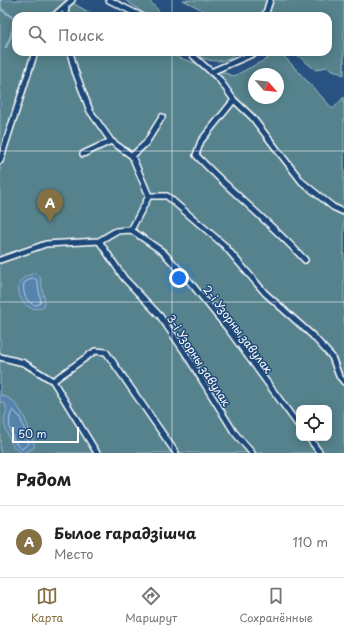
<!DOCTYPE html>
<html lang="ru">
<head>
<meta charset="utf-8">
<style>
	body { margin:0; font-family:"Playpen Sans",sans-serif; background:#f6f6f6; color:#202124 }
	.controls { position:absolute; right:12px; bottom:12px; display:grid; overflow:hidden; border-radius:8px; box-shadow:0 2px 10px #0003 }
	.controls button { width:36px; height:36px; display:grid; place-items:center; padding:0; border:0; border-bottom:1px solid #e0e0e0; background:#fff; color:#202124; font:20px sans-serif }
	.compass { position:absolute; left:248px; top:68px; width:36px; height:36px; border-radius:50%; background:#fff; box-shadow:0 2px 10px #0003; rotate:118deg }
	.scale { position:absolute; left:12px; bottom:10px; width:67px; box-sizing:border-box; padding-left:4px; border:2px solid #fff; border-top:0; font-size:11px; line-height:14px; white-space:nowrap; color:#fff; -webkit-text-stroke:3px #1f4a7a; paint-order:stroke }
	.you { position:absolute; left:179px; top:278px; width:14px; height:14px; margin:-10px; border:3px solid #fff; border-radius:50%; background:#1a73e8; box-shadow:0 0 0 6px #1a73e833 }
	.badge { display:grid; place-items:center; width:26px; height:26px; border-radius:50%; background:#847042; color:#fff; font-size:13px; font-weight:700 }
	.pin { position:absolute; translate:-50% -33px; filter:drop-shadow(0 1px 2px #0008) }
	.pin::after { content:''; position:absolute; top:21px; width:14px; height:12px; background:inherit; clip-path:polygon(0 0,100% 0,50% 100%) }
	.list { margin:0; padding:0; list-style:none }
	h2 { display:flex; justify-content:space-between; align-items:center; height:52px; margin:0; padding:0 16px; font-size:17px }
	h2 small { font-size:13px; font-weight:400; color:#757577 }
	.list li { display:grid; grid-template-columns:26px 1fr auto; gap:12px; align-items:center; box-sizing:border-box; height:72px; padding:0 16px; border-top:1px solid #e0e0e0 }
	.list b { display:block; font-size:15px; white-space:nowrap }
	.list p { margin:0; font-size:13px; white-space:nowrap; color:#757577 }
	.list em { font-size:13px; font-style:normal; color:#757577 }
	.icon { flex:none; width:22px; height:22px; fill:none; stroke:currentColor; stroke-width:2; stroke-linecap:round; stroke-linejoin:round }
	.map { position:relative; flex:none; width:344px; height:453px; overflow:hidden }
	.search { position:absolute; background:#fff; box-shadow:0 2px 10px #0003; left:12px; right:12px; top:12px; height:44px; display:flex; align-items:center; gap:10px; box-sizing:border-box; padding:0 14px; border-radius:12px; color:#757577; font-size:15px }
	.sheet { height:124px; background:#fff }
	nav { display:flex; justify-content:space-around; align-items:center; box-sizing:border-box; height:56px; border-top:1px solid #e0e0e0; background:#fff; font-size:11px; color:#757577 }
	nav a { display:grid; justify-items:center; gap:2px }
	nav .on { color:#847042 }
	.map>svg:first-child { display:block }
	.green { fill:#55828c; stroke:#aac0c6; fill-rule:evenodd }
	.water { fill:#5483ab; stroke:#98b5cd }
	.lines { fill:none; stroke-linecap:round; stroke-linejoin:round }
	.shore { stroke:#bbcddd; stroke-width:1 }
	.stream { stroke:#98b5cd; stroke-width:2.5 }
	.service-casing { stroke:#fff; stroke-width:8 }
	.service { stroke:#1f4a7a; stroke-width:5 }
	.grid { fill:none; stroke:#fff; stroke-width:1; stroke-opacity:0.55 }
	.labels { text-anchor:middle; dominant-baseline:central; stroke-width:3; stroke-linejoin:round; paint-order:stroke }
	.street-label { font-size:11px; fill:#fff; stroke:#1f4a7a }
</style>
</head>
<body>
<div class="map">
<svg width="344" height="453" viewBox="0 0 344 453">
	<rect width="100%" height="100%" fill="#285282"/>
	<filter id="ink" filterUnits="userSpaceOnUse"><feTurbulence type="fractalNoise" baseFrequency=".025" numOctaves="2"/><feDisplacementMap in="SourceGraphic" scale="8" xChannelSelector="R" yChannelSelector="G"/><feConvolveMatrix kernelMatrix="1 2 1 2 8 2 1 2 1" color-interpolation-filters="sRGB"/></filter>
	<g filter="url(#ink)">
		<path class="green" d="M0,0H67L96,16H16V52H162L234,76L280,52L333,109L344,97V453H0ZM254,74H278V98H254ZM299,408H329V438H299Z
			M125,0H149L163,16H148Z
			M183,0H344V75L326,67L316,70L293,52H328V16H214Z
			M193,52H238C227,65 206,63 193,52Z"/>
		<path class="water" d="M35,273L40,277L45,302L44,306C26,317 13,291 21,280C24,276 30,275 35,273Z
			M0,395C22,399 29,429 35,447L23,453C12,451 5,431 4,420C4,417 6,413 7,410L5,404L0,402Z"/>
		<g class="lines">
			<path class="shore" d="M33,278L37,280L41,302L37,305C26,305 22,292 24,283Z
				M13,410L20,417L29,443L22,449C11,443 5,419 13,410Z"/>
			<path class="stream" d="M0,0L1,9L15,19L11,36L6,47"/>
			<defs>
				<path id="service" d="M109,0L141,16
					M54,16L72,0
					M65,16L66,7
					M265,16L270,0
					M70,52L75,71L90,111L111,141L132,156L149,196H167L224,245L265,293L313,336L332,357L339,376L344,382
					M189,52L219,79L234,100L252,117L302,182L333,207L344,212
					M211,72L257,52
					M234,100L201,141L196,155C231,192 271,223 305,260
					M83,154L111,141
					M132,156L146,143L162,117
					M0,161L35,52
					M131,230L149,196
					M99,241L124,278L160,316L184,351L234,432L252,453
					M0,260L46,244L99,241L116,231L131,230L163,252L186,277L228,329L299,426
					M0,357L24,363L53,381L97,453
					M53,381L95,351L106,352L176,453
					M309,438L320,453"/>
			</defs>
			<use href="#service" class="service-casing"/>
			<use href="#service" class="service"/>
		</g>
	</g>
	<path class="grid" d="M172,0V16M172,52V453M0,151H344M0,302H344"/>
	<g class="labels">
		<g class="street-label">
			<text transform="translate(238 329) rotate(53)">2-і Узорны завулак</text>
			<text transform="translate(199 360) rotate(57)">3-і Узорны завулак</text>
		</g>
	</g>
</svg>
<div class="controls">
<button><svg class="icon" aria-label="locate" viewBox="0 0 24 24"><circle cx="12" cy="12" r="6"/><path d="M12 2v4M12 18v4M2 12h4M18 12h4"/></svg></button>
</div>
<svg class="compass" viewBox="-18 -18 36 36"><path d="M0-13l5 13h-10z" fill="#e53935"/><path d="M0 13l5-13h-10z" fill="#757577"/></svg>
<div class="scale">50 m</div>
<div class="you"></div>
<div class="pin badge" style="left:50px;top:222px">A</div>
<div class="search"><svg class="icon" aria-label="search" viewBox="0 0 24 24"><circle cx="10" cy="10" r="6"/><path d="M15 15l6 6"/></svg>Поиск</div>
</div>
<section class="sheet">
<h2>Рядом<small></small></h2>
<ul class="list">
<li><span class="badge">A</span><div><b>Былое гарадзішча</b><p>Место</p></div><em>110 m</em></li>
</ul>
</section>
<nav>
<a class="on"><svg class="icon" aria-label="map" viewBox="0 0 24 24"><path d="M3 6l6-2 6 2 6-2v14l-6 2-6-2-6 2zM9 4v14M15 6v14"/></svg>Карта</a>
<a><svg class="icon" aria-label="directions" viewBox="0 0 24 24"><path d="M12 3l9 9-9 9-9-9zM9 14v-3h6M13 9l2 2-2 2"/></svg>Маршрут</a>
<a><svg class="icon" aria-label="saved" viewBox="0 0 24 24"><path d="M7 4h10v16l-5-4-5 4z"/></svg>Сохранённые</a>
</nav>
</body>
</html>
